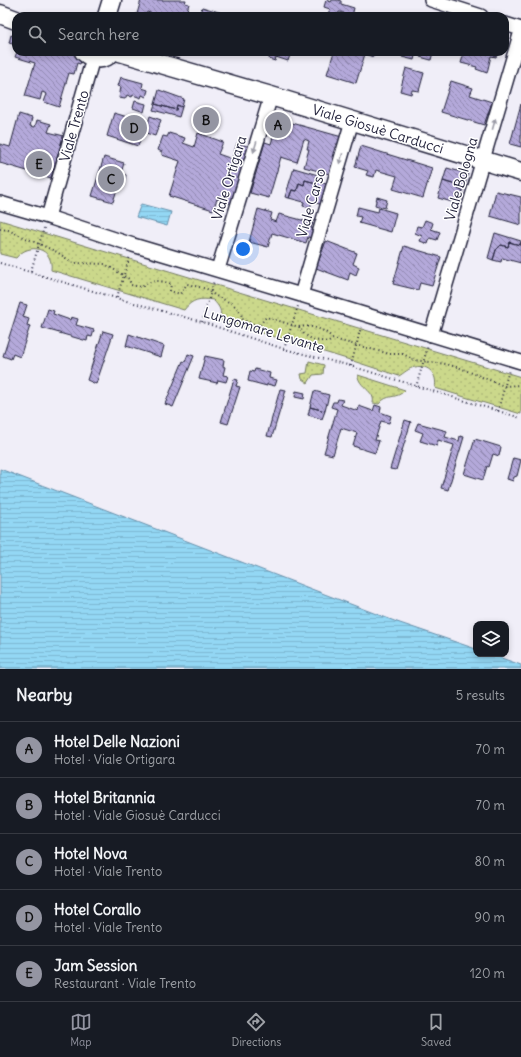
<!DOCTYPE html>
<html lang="en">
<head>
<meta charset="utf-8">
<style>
	body { margin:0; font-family:Delius,sans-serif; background:#20242c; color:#f1f3f6 }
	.controls { position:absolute; right:12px; bottom:12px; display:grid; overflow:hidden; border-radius:8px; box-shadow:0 2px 6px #0003 }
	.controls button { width:36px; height:36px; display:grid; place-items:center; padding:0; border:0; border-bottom:1px solid #363941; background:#171b24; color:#f1f3f6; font:20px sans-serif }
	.you { position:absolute; left:243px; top:249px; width:14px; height:14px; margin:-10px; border:3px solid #fff; border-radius:50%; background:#1a73e8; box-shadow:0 0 0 6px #1a73e833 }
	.badge { display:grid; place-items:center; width:26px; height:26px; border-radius:50%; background:#9495a2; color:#111; font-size:13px; font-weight:700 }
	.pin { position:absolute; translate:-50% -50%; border:2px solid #fff; box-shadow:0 1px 4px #0006 }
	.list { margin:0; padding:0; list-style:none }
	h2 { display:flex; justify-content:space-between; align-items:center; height:52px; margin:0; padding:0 16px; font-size:17px }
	h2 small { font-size:13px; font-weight:400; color:#9ea1a6 }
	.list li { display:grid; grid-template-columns:26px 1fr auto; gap:12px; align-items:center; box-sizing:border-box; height:56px; padding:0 16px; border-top:1px solid #363941 }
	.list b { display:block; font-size:15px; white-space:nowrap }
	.list p { margin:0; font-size:13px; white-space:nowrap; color:#9ea1a6 }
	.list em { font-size:13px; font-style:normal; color:#9ea1a6 }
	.icon { flex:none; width:22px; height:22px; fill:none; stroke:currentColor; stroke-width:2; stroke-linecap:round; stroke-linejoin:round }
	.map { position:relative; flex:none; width:521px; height:669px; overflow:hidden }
	.search { position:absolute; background:#171b24; box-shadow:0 2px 6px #0003; left:12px; right:12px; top:12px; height:44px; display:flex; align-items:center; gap:10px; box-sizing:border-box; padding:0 14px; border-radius:12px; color:#9ea1a6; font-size:15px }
	.sheet { height:332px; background:#171b24 }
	nav { display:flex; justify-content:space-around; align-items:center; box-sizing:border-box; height:56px; border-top:1px solid #363941; background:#171b24; font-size:11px; color:#9ea1a6 }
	nav a { display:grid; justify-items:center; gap:2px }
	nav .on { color:#9495a2 }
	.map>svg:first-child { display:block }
	.grass { fill:url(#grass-dots); stroke:#767d63 }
	.water { fill:url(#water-rules); stroke:#668faa }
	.building { fill:url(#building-back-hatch); stroke:#22223b }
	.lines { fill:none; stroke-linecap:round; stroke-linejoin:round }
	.street-casing { stroke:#22223b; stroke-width:16 }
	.secondary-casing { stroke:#22223b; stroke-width:21 }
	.path { stroke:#22223b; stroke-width:2; stroke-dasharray:1 3; stroke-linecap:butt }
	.street { stroke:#fff; stroke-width:13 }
	.secondary { stroke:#fff; stroke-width:18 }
	.oneway { fill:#9c9ca7 }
	.labels { text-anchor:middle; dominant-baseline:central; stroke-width:3; stroke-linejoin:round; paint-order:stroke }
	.street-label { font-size:14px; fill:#22223b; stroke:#fff }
</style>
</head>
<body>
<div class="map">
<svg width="521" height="669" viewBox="0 0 521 669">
	<defs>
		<pattern id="grass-dots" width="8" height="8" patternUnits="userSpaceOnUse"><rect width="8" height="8" fill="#cbd88b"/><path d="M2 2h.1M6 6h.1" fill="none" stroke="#aeb979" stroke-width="1.8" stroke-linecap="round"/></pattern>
		<pattern id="water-rules" width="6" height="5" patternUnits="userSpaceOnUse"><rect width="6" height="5" fill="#93d7f4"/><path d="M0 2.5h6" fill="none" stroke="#7eb8d2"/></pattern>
		<pattern id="building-back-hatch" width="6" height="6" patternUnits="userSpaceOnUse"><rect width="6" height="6" fill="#b4a9da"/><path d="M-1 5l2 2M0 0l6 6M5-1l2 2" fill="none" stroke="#9289b2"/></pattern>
	</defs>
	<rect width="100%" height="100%" fill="#f0eef8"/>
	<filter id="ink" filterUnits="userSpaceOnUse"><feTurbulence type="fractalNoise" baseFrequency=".025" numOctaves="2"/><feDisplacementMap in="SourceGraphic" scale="8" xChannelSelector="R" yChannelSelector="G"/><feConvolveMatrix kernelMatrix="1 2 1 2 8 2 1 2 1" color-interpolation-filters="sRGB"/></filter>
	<g filter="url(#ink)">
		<path class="grass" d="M0,220L521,377V414L435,388C438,375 429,364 415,367C409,368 404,373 399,376L350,360L220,320C222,311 220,307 213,300C200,298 192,299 184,310L51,270C54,247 28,242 16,258L0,254Z
			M309,361L324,365L323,374L313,375L308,383L302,379L301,374L307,373Z
			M358,375L405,390C397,400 387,393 379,404L373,403C376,391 358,387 358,375Z"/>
		<path class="water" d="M141,204L171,212L167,226L136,217Z
			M0,469L397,622L476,649V654H490L521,665V669H0Z"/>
		<path class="building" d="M141,0H186L185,3L189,4L185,16H158L147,12L145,16H143L137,14Z
			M326,0L331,2L332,0H338L341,1V4L354,8L352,16H343L344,13L339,12L338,16L328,14L330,9L324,7Z
			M202,7L232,16H199Z
			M11,35L16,37V45L9,43Z
			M17,52H70L83,56L80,64L77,63L74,74L69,73L59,107L44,102L47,94L42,92L40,100L25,96L35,63L15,57Z
			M260,52H291L288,61L276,57L275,61L269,59L270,55Z
			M334,52H375L373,57L365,54L356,83L327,74Z
			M404,52H416L414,60L402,57Z
			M422,52H433L431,60L420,57Z
			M462,52H498L496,57L491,56L487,73L476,69L477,67L461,63L464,53Z
			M406,68L424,73L419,91L412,90L411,94L400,91Z
			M121,77L143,83L142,88L148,90L146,97L142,95L141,98L133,95L132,97L127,95L125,99L119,98L121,87L118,86Z
			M451,81L473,88L470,95L492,102L484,125L441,112Z
			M159,90L184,99L182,107L177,105L176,110L155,104Z
			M135,101L146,104L144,112L133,108Z
			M155,104L176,110L177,105L182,107L179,117L153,110Z
			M521,104V147L510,144Z
			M114,113L148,123L150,116L161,120L155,136L143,132L138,146L107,136Z
			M19,114L32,118L30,126L35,127L37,120L51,124L48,132L64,136L51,178L0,163V144L10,147Z
			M278,119L342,137L340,145L336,144L332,157L338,158L333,175L304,167L309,149H307L309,141L304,139L297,162L281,157L269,198L250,193L265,142L271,144Z
			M169,133L185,138L183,143L194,147L198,133L223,142L218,154L232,159L237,143L250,147L232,204L217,199L213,210L169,196L180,161L162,155V152L158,150L163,136L167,137Z
			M361,146L432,168L423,198L393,189L397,176L376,170L374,177L366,175L368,171L355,167Z
			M104,157L124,163L121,173L126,175L124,182L120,180L113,202L92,196Z
			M294,168L318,175L316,183L305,180L304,185L299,183L297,191L292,190L289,198L285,197Z
			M447,168L468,174L463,191L458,189L459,186L443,181Z
			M305,180L316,183L317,181L332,186L327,206L312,202L310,208L303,206L304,202L289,198L292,190L297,191L299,183L304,185Z
			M443,181L459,186L458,189L463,191L459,204L438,198Z
			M496,191L521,197V225L490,216Z
			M377,197L387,200L385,208L375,205Z
			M358,207L378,212L379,208L396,213L391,232L359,223L361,217L356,216Z
			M258,209L272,213L270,220L276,222L279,214L313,223L311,228L315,230L312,238L308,237L306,243L272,233L268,247L249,242Z
			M425,220L433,223L431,229L440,232L437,240L430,238L428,244L420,241L422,236L415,233L417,226L422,227Z
			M495,233L521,241L520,245L509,242L508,247L501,245L496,250L493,260L488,258Z
			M326,241L357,253L353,264L359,267L356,275L350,272L348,280L316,268Z
			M509,242L520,245L521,242V263L502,258L501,262L493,260L496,250L501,245L508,247Z
			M404,246L441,257L432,286L420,283L418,290L393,284Z
			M20,303L27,305L23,317L29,319L27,325L30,326L20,357L13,354L11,359L3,356Z
			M48,309L54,311L53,314L70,320L71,317L78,319L76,325L94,330L92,337L88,336L87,341L42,328Z
			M103,331L113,334L96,384L87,380Z
			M129,334L164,346L161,357L126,346Z
			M188,354L194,356L173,407L165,404L183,361L185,362Z
			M205,356L224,360L223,366L225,367L223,375L228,376L226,382L218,380L217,383L199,379Z
			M255,369L270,373L269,378L277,380L275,386L267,384V386L248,381L250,371L254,372Z
			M234,379L238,380L236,386L240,387L228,424L221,422Z
			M280,389L286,390L272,437L267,436Z
			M296,391L305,393L304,399L295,397Z
			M314,391L329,395L325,411L310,407Z
			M338,399L343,400L341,405L358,411L359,406L373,411L375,405L381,407L380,412L391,416L389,423L381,421L375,440L379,441L375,453L353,446L357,433L341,428L333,455L324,453L337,409L331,407L333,402H337Z
			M310,407L325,411L322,419L308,415Z
			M405,420L411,422L396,470L390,469Z
			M418,423L447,431L445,437L459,441L460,436L464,437L448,490L441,488L454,445L438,440L437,446L420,441L423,433L415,430Z
			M475,439L501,447L499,456L493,454L489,467L487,466L483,480L464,474Z
			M513,458L521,460L517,476L514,477L513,481L507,479Z"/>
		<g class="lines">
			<defs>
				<path id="street" d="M431,0L481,16
					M505,24L521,29
					M0,203L48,217L133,245L301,295L521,362
					M48,217L93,58
					M218,269L271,96
					M301,295L352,121
					M431,335L521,31"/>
				<path id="secondary" d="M0,14L16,20
					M107,16L112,0
					M84,52C93,60 104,61 112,52
					M120,52L271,96L521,172"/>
			</defs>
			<use href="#street" class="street-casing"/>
			<use href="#secondary" class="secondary-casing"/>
			<path class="path" d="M0,229L8,230L57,252L73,263L105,264L129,279L131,285L142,287C151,279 160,280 171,284L170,291L180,294L187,284L207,289C215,299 233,300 239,311C241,313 242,317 243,320L259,326L266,317L299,327L304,334L313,340L329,342L333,339L390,354H403L414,360L446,364L460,368L504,386L521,385
				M0,263L116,298L202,322L284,349L351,366L521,418
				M31,271L44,228
				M117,297L130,256
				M202,322L214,281
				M299,327C312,325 325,329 333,339
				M284,349L298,306
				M351,366L361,327
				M416,387L428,346
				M498,411L509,370"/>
			<use href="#street" class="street"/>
			<use href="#secondary" class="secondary"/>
		</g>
		<defs><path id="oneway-solid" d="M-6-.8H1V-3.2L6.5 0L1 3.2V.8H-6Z"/></defs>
		<g class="oneway">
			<use href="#oneway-solid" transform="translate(494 124) rotate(-74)"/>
			<use href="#oneway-solid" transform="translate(255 147) rotate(107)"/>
			<use href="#oneway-solid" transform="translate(341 159) rotate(106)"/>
		</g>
	</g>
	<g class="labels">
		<g class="street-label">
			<text transform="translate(74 126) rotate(-74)">Viale Trento</text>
			<text transform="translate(378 129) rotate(17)">Viale Giosuè Carducci</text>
			<text transform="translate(229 178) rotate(-73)">Viale Ortigara</text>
			<text transform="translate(461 179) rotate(-74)">Viale Bologna</text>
			<text transform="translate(311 203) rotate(-74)">Viale Carso</text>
			<text transform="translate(264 330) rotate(17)">Lungomare Levante</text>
		</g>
	</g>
</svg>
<div class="controls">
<button><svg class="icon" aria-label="layers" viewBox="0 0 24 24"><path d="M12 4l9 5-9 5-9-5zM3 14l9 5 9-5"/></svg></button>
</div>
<div class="you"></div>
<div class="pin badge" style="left:278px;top:125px">A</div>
<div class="pin badge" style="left:206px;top:120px">B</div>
<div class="pin badge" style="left:111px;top:179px">C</div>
<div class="pin badge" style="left:134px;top:128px">D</div>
<div class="pin badge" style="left:39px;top:164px">E</div>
<div class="search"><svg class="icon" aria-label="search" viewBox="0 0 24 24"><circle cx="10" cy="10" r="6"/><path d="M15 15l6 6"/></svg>Search here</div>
</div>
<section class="sheet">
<h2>Nearby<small>5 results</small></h2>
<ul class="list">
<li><span class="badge">A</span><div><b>Hotel Delle Nazioni</b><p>Hotel · Viale Ortigara</p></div><em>70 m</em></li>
<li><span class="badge">B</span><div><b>Hotel Britannia</b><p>Hotel · Viale Giosuè Carducci</p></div><em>70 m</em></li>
<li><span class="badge">C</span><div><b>Hotel Nova</b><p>Hotel · Viale Trento</p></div><em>80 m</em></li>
<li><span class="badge">D</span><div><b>Hotel Corallo</b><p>Hotel · Viale Trento</p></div><em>90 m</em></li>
<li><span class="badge">E</span><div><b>Jam Session</b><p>Restaurant · Viale Trento</p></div><em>120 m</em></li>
</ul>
</section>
<nav>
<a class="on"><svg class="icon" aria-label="map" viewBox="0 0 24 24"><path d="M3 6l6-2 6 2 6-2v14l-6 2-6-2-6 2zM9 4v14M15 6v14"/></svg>Map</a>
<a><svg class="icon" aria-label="directions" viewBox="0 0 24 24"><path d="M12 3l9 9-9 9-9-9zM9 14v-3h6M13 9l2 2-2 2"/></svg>Directions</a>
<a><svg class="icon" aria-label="saved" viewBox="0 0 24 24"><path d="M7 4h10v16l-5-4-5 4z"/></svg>Saved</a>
</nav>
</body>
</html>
